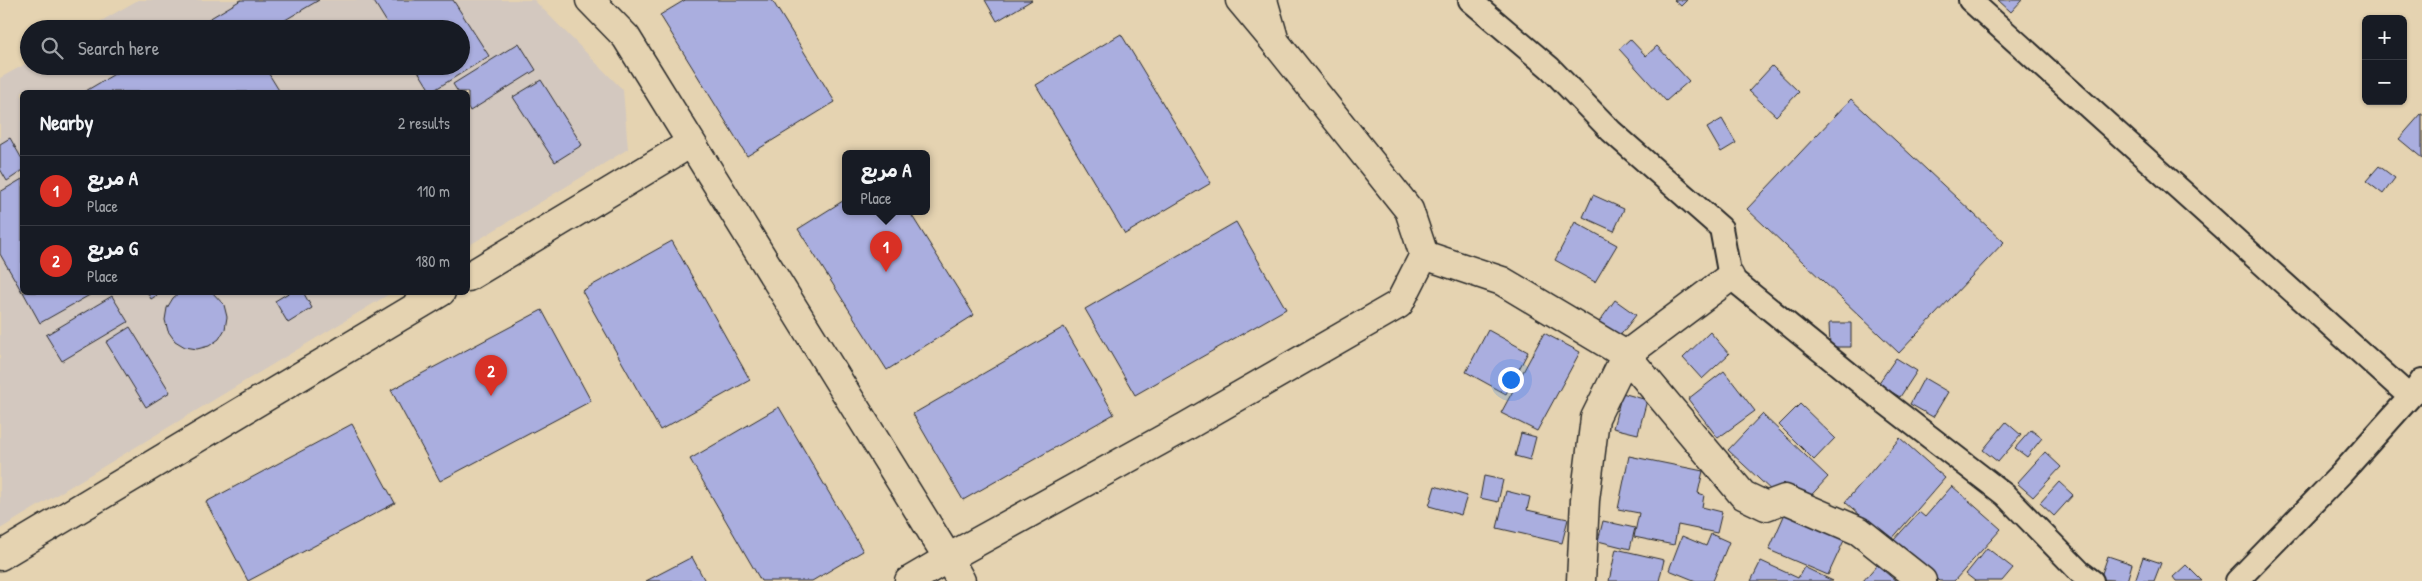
<!DOCTYPE html>
<html lang="en">
<head>
<meta charset="utf-8">
<style>
	body { margin:0; font-family:"Patrick Hand","Playpen Sans Arabic",sans-serif; background:#242831; color:#f1f3f6 }
	.controls { position:absolute; right:15px; top:15px; display:grid; overflow:hidden; border-radius:8px; box-shadow:0 1px 4px #0004 }
	.controls button { width:45px; height:45px; display:grid; place-items:center; padding:0; border:0; border-bottom:1px solid #363941; background:#171b24; color:#f1f3f6; font:25px sans-serif }
	.you { position:absolute; left:1510px; top:379px; width:18px; height:18px; margin:-12px; border:4px solid #fff; border-radius:50%; background:#1a73e8; box-shadow:0 0 0 8px #1a73e833 }
	.badge { display:grid; place-items:center; width:32px; height:32px; border-radius:50%; background:#d93025; color:#fff; font-size:16px; font-weight:700 }
	.pin { position:absolute; translate:-50% -41px; filter:drop-shadow(0 1px 2px #0008) }
	.pin::after { content:''; position:absolute; top:26px; width:18px; height:15px; background:inherit; clip-path:polygon(0 0,100% 0,50% 100%) }
	.popup { position:absolute; left:842px; top:150px; width:88px; height:65px; box-sizing:border-box; display:grid; place-content:center; border-radius:8px; background:#171b24; filter:drop-shadow(0 1px 4px #0005); font-size:16px; white-space:nowrap; color:#9ea1a6 }
	.popup b { font-size:19px; color:#f1f3f6 }
	.popup::after { content:''; position:absolute; left:50%; top:100%; margin-left:-10px; border:10px solid transparent; border-top-color:#171b24 }
	.list { margin:0; padding:0; list-style:none }
	h2 { display:flex; justify-content:space-between; align-items:center; height:65px; margin:0; padding:0 20px; font-size:21px }
	h2 small { font-size:16px; font-weight:400; color:#9ea1a6 }
	.list li { display:grid; grid-template-columns:32px 1fr auto; gap:15px; align-items:center; box-sizing:border-box; height:70px; padding:0 20px; border-top:1px solid #363941 }
	.list b { display:block; font-size:19px; white-space:nowrap }
	.list p { margin:0; font-size:16px; white-space:nowrap; color:#9ea1a6 }
	.list em { font-size:16px; font-style:normal; color:#9ea1a6 }
	.icon { flex:none; width:28px; height:28px; fill:none; stroke:currentColor; stroke-width:2; stroke-linecap:round; stroke-linejoin:round }
	.map { position:relative; flex:none; width:2422px; height:581px; overflow:hidden }
	.search { position:absolute; background:#171b24; box-shadow:0 1px 4px #0004; left:20px; top:20px; width:450px; height:55px; display:flex; align-items:center; gap:12px; box-sizing:border-box; padding:0 18px; border-radius:28px; color:#9ea1a6; font-size:19px }
	.panel { position:absolute; background:#171b24; box-shadow:0 1px 4px #0004; left:20px; top:90px; width:450px; height:205px; border-radius:8px }
	.map>svg:first-child { display:block }
	.built { fill:#d3c8bf }
	.building { fill:#aaaedf; stroke:#2b2b2b }
	.lines { fill:none; stroke-linecap:round; stroke-linejoin:round }
	.lane-casing { stroke:#2b2b2b; stroke-width:26 }
	.street-casing { stroke:#2b2b2b; stroke-width:31 }
	.secondary-casing { stroke:#2b2b2b; stroke-width:31 }
	.lane { stroke:#e5d3b1; stroke-width:22 }
	.street { stroke:#e5d3b1; stroke-width:28 }
	.secondary { stroke:#e5d3b1; stroke-width:28 }
</style>
</head>
<body>
<div class="map">
<svg width="2422" height="581" viewBox="0 0 2422 581">
	<rect width="100%" height="100%" fill="#e5d3b1"/>
	<filter id="ink" filterUnits="userSpaceOnUse"><feTurbulence type="fractalNoise" baseFrequency=".02" numOctaves="2"/><feDisplacementMap in="SourceGraphic" scale="10" xChannelSelector="R" yChannelSelector="G"/><feConvolveMatrix kernelMatrix="1 2 1 2 8 2 1 2 1" color-interpolation-filters="sRGB"/></filter>
	<g filter="url(#ink)">
		<path class="built" d="M138,0H534L623,90L628,149L468,246V92H22V292L391,293L0,529V78L29,62V66H461V29H87Z"/>
		<path class="building" d="M241,0H319L270,29H192Z
			M373,0H453L489,56L431,92L415,66H461V29H391Z
			M685,0H772L835,102L747,156L660,15Z
			M985,0H1032L997,21Z
			M1674,0H1687L1681,6Z
			M1998,0H2022L2011,12Z
			M1121,34L1211,183L1125,234L1036,85Z
			M1630,39L1646,56L1657,46L1689,81L1666,101L1619,49Z
			M519,43L536,70L470,111L468,107V92H458L453,84Z
			M128,66H264L280,92H84Z
			M1772,66L1799,92L1776,116L1749,91Z
			M541,80L582,145L555,162L513,97Z
			M1851,99L2004,242L1899,353L1747,209Z
			M2421,114H2422V158L2399,139Z
			M1722,119L1736,143L1721,152L1707,128Z
			M10,138L22,159V171L7,181L0,169V144Z
			M2379,166L2395,178L2383,194L2366,181Z
			M22,179V292L0,254V192Z
			M1593,195L1624,209L1614,231L1583,217Z
			M846,199V211H909L974,315L887,370L798,229Z
			M1236,222L1286,309L1135,395L1085,309Z
			M1575,222L1617,245L1595,282L1555,260Z
			M672,241L750,380L660,430L582,291Z
			M23,292H95L40,323Z
			M147,292H162L151,299Z
			M180,292H212L224,305L227,317L225,329L219,339L209,346L197,349L185,347L175,341L168,331L165,320L167,308L173,298Z
			M290,292H303L312,308L288,323L275,301Z
			M112,296L128,322L62,361L46,335Z
			M1615,300L1636,315L1619,337L1599,322Z
			M542,310L591,401L440,481L391,390Z
			M1829,323H1851V347H1830Z
			M130,327L170,392L146,407L106,342Z
			M1064,327L1114,414L963,500L913,414Z
			M1488,330L1528,352L1506,394L1466,372Z
			M1710,332L1729,354L1702,379L1683,358Z
			M1544,333L1580,352L1537,431L1501,413Z
			M1896,358L1917,371L1900,397L1878,384Z
			M1724,371L1755,411L1718,438L1688,399Z
			M1924,378L1948,392L1933,417L1910,404Z
			M1622,393L1647,400L1638,434L1613,428Z
			M1800,404L1835,438L1814,460L1779,425Z
			M779,407L863,551L812,581H761L690,459Z
			M1762,414L1828,477L1804,503L1783,483L1774,493L1728,450Z
			M2006,422L2021,435L1998,462L1983,450Z
			M352,424L395,503L248,581L206,502Z
			M2031,430L2042,438L2027,457L2015,448Z
			M1521,433L1536,437L1530,460L1515,456Z
			M1900,438L1945,478L1890,541L1845,502Z
			M2045,452L2061,467L2033,497L2017,483Z
			M1629,456L1703,471L1698,493L1704,495L1702,507L1722,512L1717,533L1678,525L1674,545L1634,537L1639,513L1618,509Z
			M1484,476L1503,480L1498,502L1480,498Z
			M2059,482L2073,495L2054,516L2040,503Z
			M1435,486L1467,496L1461,515L1429,506Z
			M1952,486L2001,529L1954,581H1939L1893,541L1919,512L1925,517Z
			M1506,491L1530,497L1527,510L1568,519L1562,543L1497,528Z
			M1787,509L1847,534L1828,575L1769,550Z
			M1603,521L1635,528L1630,549L1598,541Z
			M1711,534L1729,542L1713,581H1696L1669,570L1682,536L1706,546Z
			M1987,548L2013,568L2002,581H1975L1966,574Z
			M1616,549L1664,560L1659,581H1609Z
			M2108,556L2132,564L2127,581L2100,579Z
			M692,557L705,581H646Z
			M2143,557L2161,563L2154,581H2135Z
			M1761,561L1798,578L1804,567L1833,581H1751Z
			M1877,565L1896,581H1863Z
			M2186,565L2202,581H2176L2173,577Z"/>
		<g class="lines">
			<defs>
				<path id="lane" d="M1470,0L1550,68L1611,131L1721,228L1730,277L1878,397L2005,495L2080,572L2092,581
					M1970,0L2410,397
					M2237,581L2341,474L2410,397L2422,380"/>
				<path id="street" d="M590,0L626,37L948,558
					M1240,0L1275,42
					M1424,255L1502,281L1626,355L1743,495L1766,506L1785,499L1859,531L1922,581
					M468,277L691,143
					M0,556L441,292
					M909,581L948,558
					M1581,581L1585,500L1595,418L1626,355L1730,277"/>
				<path id="secondary" d="M961,581L948,558L1185,427L1399,304L1424,255L1409,210L1275,42L1263,0"/>
			</defs>
			<use href="#lane" class="lane-casing"/>
			<use href="#street" class="street-casing"/>
			<use href="#secondary" class="secondary-casing"/>
			<use href="#lane" class="lane"/>
			<use href="#street" class="street"/>
			<use href="#secondary" class="secondary"/>
		</g>
	</g>
</svg>
<div class="controls">
<button>+</button>
<button>−</button>
</div>
<div class="you"></div>
<div class="pin badge" style="left:886px;top:272px">1</div>
<div class="popup"><b>مربع A</b>Place</div>
<div class="pin badge" style="left:491px;top:396px">2</div>
<div class="search"><svg class="icon" aria-label="search" viewBox="0 0 24 24"><circle cx="10" cy="10" r="6"/><path d="M15 15l6 6"/></svg>Search here</div>
<section class="panel">
<h2>Nearby<small>2 results</small></h2>
<ul class="list">
<li><span class="badge">1</span><div><b>مربع A</b><p>Place</p></div><em>110 m</em></li>
<li><span class="badge">2</span><div><b>مربع G</b><p>Place</p></div><em>180 m</em></li>
</ul>
</section>
</div>
</body>
</html>
